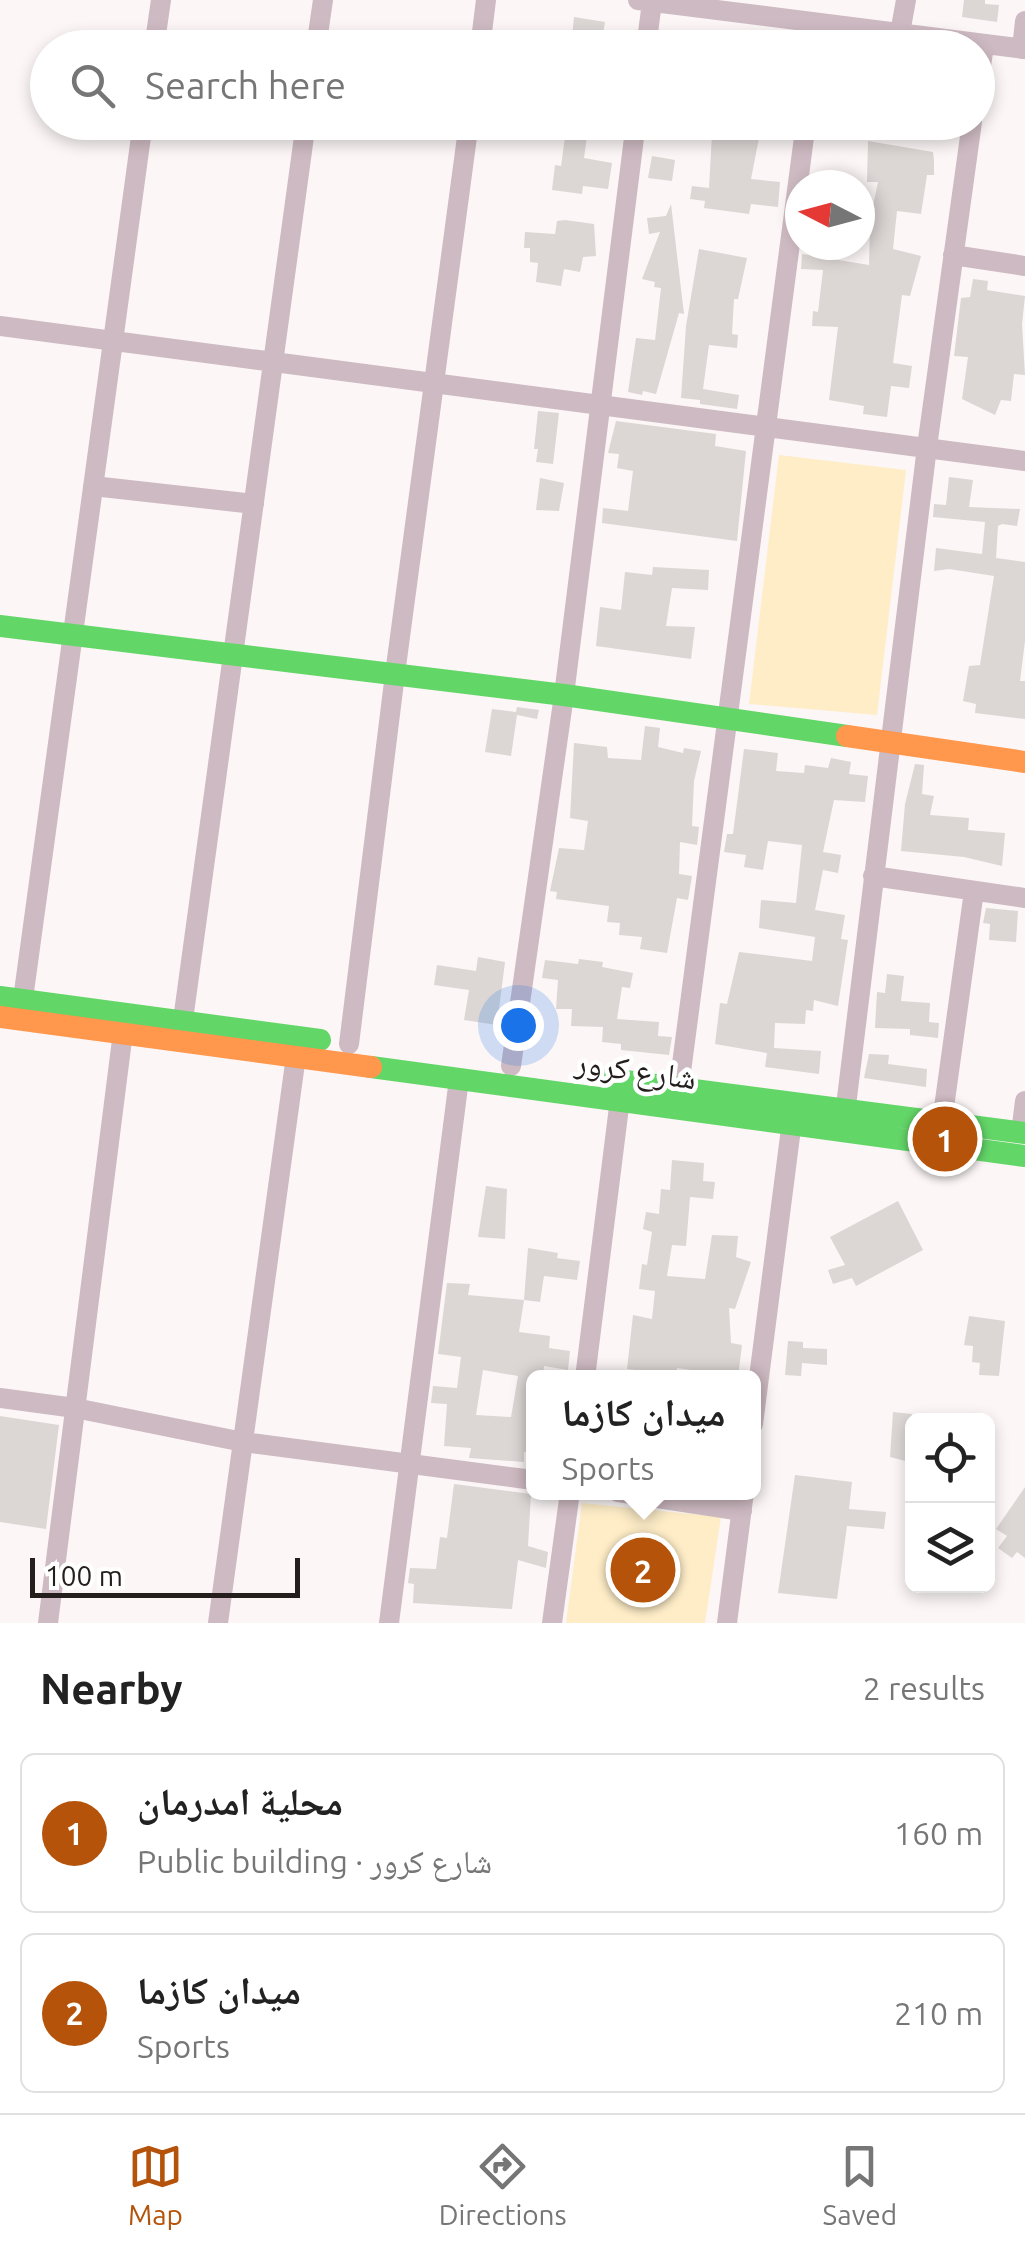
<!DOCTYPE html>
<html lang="en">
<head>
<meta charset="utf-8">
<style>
	body { margin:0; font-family:Ubuntu,"Noto Naskh Arabic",sans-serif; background:#f2f2f2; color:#222 }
	.controls { position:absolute; right:30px; bottom:30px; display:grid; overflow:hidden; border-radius:15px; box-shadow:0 5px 15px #0003 }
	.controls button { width:90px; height:90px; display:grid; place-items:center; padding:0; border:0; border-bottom:2px solid #e0e0e0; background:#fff; color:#222; font:50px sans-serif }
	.compass { position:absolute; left:785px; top:170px; width:90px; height:90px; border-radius:50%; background:#fff; box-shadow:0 5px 15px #0003; rotate:276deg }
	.scale { position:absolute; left:30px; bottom:25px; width:270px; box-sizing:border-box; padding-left:10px; border:5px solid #241e1d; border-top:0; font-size:28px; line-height:35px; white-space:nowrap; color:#241e1d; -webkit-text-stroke:8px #fff; paint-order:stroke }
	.you { position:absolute; left:518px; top:1025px; width:35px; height:35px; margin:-25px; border:8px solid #fff; border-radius:50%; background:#1a73e8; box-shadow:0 0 0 15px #1a73e833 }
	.badge { display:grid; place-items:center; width:65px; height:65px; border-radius:50%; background:#b45309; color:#fff; font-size:32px; font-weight:700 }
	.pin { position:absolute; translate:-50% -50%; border:5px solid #fff; box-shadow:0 2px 10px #0006 }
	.popup { position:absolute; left:526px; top:1370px; width:235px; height:130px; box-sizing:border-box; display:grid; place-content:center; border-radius:15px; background:#fff; filter:drop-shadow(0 2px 8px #0005); font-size:32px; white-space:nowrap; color:#767676 }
	.popup b { font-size:38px; color:#222 }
	.popup::after { content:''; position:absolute; left:50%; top:100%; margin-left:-20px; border:20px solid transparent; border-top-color:#fff }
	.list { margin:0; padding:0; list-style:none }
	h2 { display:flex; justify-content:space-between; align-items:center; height:130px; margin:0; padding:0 40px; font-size:42px }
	h2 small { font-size:32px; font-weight:400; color:#767676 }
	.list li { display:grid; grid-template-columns:65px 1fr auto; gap:30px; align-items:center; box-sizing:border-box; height:160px; margin:0 20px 20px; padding:0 20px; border:2px solid #e0e0e0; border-radius:15px }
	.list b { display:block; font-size:38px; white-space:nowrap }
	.list p { margin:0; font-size:32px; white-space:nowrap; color:#767676 }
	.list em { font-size:32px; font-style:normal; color:#767676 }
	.icon { flex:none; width:55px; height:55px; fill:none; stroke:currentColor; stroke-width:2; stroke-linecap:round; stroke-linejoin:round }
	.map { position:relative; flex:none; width:1025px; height:1623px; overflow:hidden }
	.search { position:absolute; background:#fff; box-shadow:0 5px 15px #0003; left:30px; right:30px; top:30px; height:110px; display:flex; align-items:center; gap:25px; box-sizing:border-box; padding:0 35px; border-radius:55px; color:#767676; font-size:38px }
	.sheet { height:490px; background:#fff }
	nav { display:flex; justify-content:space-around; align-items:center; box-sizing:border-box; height:140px; border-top:2px solid #e0e0e0; background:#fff; font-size:28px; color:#767676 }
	nav a { display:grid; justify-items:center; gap:5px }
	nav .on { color:#b45309 }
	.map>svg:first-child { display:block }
	.green { fill:#feedc7 }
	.building { fill:#dcd7d5; fill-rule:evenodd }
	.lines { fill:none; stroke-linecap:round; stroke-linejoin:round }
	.street { stroke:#cebac2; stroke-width:20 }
	.fast { stroke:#63d668; stroke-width:22 }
	.slow { stroke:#ff974d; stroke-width:22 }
	.labels { text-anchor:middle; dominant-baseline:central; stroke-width:9; stroke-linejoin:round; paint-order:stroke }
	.street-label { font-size:32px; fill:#241e1d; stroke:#fff }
</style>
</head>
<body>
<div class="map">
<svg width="1025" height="1623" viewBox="0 0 1025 1623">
	<rect width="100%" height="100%" fill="#fcf6f6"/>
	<path class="green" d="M779,455L906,470L877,715L749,704Z
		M582,1503L721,1517L705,1623H566Z"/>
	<path class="building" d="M964,0H985V4L999,5L997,22L962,17Z
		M574,17L605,22L602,41L572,37Z
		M567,122H589L584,158L612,163L608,189L583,186L582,194L552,190L555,165L561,166Z
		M739,122H776L773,140L759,138L751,179L780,182L778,207L751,204L749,214L704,208L705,201L690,199L692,186L709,188L712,134L738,138Z
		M868,141L933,152L934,161V175H927L921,214L897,211L893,249L921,256L910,296L902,295L893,363L912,366L909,388L891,386L887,417L863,414L864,406L829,400L838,327L812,326L813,311L818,312L823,270L801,269L802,254L869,265L870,226H864L865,211H872L878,182H867Z
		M652,156L675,160L672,181L648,178Z
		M671,204L684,314L679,313L656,394L643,391L642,395L628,392L636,338L655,340L661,288L654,287L655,282L642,279L660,232L649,234L647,218L666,216Z
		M565,220L594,224L596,256L583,257L580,272L564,269L561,286L536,282L538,263L530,262V248H524L525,232L555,234L557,221Z
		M699,249L747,258L738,299H734L732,334L738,335L737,348L709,345L703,389L739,395L737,409L700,404V400L681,398L686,326Z
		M973,279L988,281L987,290L1025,296L1022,324L1025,375L1014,374L1011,401L1001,400L995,415L962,399L968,357L954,356L961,298L970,297Z
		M538,411L559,413L553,464L536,462L538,449H534Z
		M616,421L716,434L715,446L746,451L737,541L602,523L603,508L628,511L633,471L617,468L619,454L608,453Z
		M949,477L973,480L969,507L1020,509L1017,526L1002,524L998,526L996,558L1025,562V641L1020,681H1025V719L975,713L976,704L963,701L969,666L980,665L994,576L949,569L934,571L936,548L982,554L985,522L933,517L934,504L946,505Z
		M540,478L564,483L559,511L536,510Z
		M653,567L709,570L708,590L672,588L666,626L695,627L691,659L596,646L600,607L621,610L625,572L652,575Z
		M517,707L539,710L537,719L517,715L511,756L485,752L492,709L516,712Z
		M645,726L660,728L658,747L683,753L684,748L701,751L694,781L692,826L699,827L697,845L680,842L679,874L692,876L688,900L677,898L667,953L640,949L642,937L619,935L620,923L607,922L609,906L556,899L557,892L550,891L559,848L584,850L588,821L570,818L574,743L607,747L608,758L641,760Z
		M744,749L778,753L776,771L804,773L805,765L828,768L831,758L851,762L849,774L868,776L865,802L834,800L823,852L841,855L838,873L823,870L815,910L845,915L841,939L848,940L838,1006L814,1000L813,1011L806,1010L805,1024L775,1023L774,1048L821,1051L819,1074L765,1067L767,1053L715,1044L720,1003L727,1004L739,952L812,961L815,937L759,928L761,900L796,903L802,845L768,841L763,870L744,867L746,855L724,852L727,834H733Z
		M915,764L924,765L922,794L934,796L930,815L969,818L968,830L1005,833L1002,866L964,857L901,851L905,804Z
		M986,908L1018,911L1016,942L989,940L990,924L983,923Z
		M478,957L505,962L497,1025L464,1020L469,990L434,985L437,965L476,971Z
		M579,959L603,962L602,967L633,973L630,988L622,987L617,1019L659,1022L658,1036L672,1037L669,1055L621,1050V1044L602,1042L603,1027L571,1026L572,1009H556L558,980L542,978L545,960L578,964Z
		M887,974L904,976L901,1001L930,1003L929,1022L939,1023L938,1038L910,1035V1029L875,1028L877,992L885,993Z
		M869,1054L889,1055L888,1064L927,1069L926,1087L864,1078Z
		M672,1160L704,1163L703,1181L715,1182L713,1199L690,1197L686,1246L672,1245L667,1276L705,1279L712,1235L738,1236L736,1257L751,1262L735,1309L729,1308L731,1343L742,1345L738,1377L677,1368L676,1378H653L654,1372L627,1369L633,1315L652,1319L655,1291L639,1289L642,1264L647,1265L652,1232L643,1229L646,1212L659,1214L661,1189L670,1190Z
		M486,1186L507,1189L505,1239L478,1237Z
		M898,1201L923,1250L856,1286L852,1278L833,1284L828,1270L845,1265L830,1237Z
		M528,1248L558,1253L557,1258L580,1261L577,1280L544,1276L540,1302L524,1300Z
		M447,1283L470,1284L468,1295L524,1300L519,1332L550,1336L549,1348L570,1351L568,1370L544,1366L543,1378H533V1453L524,1452V1462L469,1458L471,1448L444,1446L447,1404L431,1403L433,1386L457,1388L461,1357L438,1354ZM483,1370L518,1376L511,1417L476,1415Z
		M969,1316L1005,1321L999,1376L979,1375L980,1363L972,1362L973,1346L964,1345Z
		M788,1341L803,1342V1348L827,1349V1365L802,1363L801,1376L785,1375Z
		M893,1412L912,1414L909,1462L890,1457Z
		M0,1416L59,1425L46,1529L0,1522Z
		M795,1475L852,1482L849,1509L886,1512L884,1529L847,1526L837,1599L778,1593Z
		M454,1484L531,1494L528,1546L548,1552L546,1568L518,1560L512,1609L413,1603L414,1584L408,1583L410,1568L436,1569L440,1537L447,1538Z
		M1025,1487V1558L1017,1552L1012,1558L998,1548L1007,1536L996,1529Z"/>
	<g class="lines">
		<path class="street" d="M638,0L1025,49
			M900,33L906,0
			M154,48L161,0
			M316,48L323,0
			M480,48L486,0
			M646,48L652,2
			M816,48L820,23
			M1022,49L1025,21
			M978,87L984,45
			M953,255L1025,266
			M0,326L1025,461
			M93,486L254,504
			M873,876L1025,898
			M23,999L143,122
			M183,1020L306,122
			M349,1044L395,674L469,122
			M511,1066L564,695L636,122
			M677,1102L806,122
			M844,1122L927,447L972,122
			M942,1122L974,891
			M1021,1133L1025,1101
			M585,1378L620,1099
			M0,1398L75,1408L243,1442L533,1480
			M753,1424L793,1113
			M618,1492L742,1511
			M48,1623L123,1032
			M218,1623L296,1056
			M389,1623L459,1079
			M552,1623L570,1492
			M727,1623L744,1492"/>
		<path class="fast" d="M0,626L564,695L847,736
			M0,997L320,1040
			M371,1067L1025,1156
			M610,1079L1025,1133"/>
		<path class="slow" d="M847,736L1025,762
			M0,1017L371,1067"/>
	</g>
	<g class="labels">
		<g class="street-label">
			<text transform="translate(636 1069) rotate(8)">شارع كرور</text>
		</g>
	</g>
</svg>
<div class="controls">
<button><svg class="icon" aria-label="locate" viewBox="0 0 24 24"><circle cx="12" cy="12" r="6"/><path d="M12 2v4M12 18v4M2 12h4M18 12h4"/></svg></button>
<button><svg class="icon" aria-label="layers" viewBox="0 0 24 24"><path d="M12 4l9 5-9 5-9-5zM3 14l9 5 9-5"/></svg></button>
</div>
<svg class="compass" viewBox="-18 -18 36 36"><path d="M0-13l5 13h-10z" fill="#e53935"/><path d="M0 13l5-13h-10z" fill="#767676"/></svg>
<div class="scale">100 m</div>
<div class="you"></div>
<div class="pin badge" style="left:945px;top:1139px">1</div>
<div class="pin badge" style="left:643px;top:1570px">2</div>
<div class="popup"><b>ميدان كازما</b>Sports</div>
<div class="search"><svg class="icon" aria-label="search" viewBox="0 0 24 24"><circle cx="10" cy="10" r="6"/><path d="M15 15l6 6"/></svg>Search here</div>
</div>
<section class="sheet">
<h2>Nearby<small>2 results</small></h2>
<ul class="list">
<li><span class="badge">1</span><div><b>محلية امدرمان</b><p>Public building · شارع كرور</p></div><em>160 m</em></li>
<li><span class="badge">2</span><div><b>ميدان كازما</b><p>Sports</p></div><em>210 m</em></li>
</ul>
</section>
<nav>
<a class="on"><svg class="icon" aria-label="map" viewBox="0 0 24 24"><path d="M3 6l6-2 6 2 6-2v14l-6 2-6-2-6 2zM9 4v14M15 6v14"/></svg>Map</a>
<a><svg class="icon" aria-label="directions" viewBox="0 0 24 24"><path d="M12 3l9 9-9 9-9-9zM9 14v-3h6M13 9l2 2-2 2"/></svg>Directions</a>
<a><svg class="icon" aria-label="saved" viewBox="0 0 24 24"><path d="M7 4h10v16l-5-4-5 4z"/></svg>Saved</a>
</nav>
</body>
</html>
